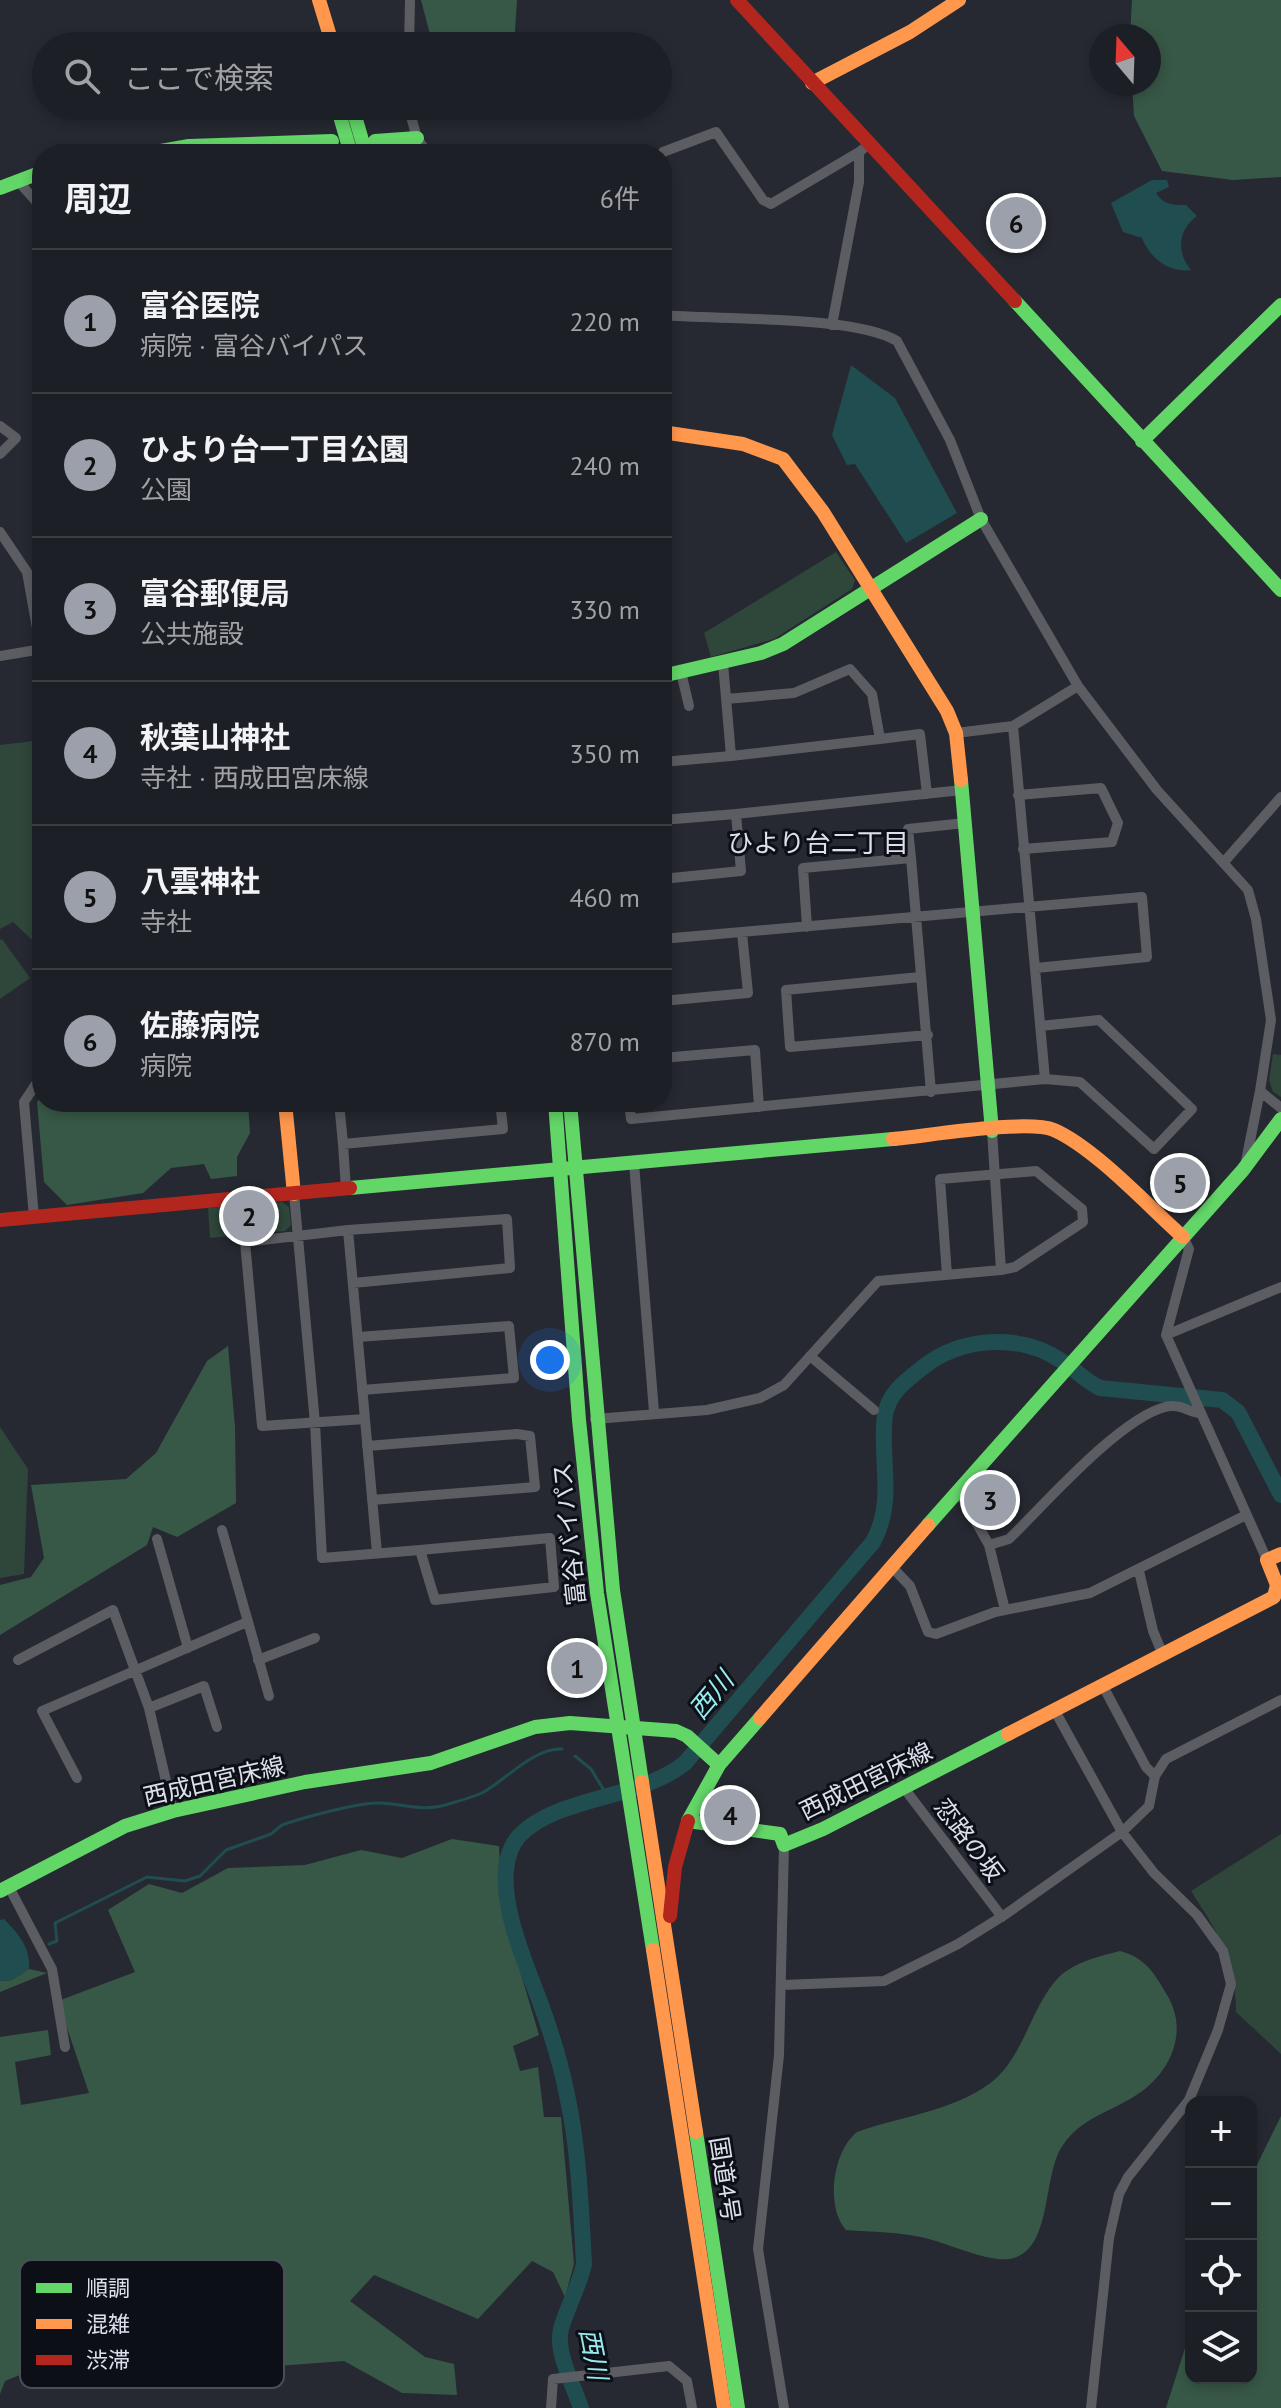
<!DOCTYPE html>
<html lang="ja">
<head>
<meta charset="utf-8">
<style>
	body { margin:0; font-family:"PT Sans","Noto Sans JP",sans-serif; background:#25272d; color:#f1f3f6 }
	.controls { position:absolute; right:24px; bottom:24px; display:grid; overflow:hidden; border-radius:16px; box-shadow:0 4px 12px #0003 }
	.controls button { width:72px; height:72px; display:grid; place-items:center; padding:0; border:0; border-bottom:2px solid #3a3d42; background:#1c1f25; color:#f1f3f6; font:40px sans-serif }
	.compass { position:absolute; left:1089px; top:24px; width:72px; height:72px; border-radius:50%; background:#1c1f25; box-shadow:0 4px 12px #0003; rotate:341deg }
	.you { position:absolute; left:550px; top:1360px; width:28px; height:28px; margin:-20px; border:6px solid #fff; border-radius:50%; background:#1a73e8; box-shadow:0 0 0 12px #1a73e833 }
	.badge { display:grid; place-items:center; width:52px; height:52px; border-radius:50%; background:#9ca0aa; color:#111; font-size:26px; font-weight:700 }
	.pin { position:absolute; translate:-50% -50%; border:4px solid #fff; box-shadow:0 2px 8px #0006 }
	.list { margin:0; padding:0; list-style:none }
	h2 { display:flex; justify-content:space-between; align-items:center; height:104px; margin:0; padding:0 32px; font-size:34px }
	h2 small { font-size:26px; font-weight:400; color:#a0a2a7 }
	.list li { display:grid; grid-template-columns:52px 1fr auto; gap:24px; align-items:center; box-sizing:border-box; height:144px; padding:0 32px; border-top:2px solid #3a3d42 }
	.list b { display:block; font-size:30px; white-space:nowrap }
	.list p { margin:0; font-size:26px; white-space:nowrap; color:#a0a2a7 }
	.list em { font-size:26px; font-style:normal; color:#a0a2a7 }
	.icon { flex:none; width:44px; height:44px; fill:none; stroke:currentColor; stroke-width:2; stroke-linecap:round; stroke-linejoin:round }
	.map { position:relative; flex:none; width:1281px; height:2408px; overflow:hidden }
	.search { position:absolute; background:#1c1f25; box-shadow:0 4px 12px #0003; left:32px; top:32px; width:640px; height:88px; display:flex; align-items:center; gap:20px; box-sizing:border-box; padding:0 28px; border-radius:44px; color:#a0a2a7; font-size:30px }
	.panel { position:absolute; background:#1c1f25; box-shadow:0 4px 12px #0003; left:32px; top:144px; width:640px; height:968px; border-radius:32px }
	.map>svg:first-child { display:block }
	.green { fill:#2f463a }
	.forest { fill:#385847 }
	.water { fill:#204d50 }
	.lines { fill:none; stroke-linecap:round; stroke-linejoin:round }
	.stream { stroke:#204d50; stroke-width:3 }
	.river { stroke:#204d50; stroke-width:16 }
	.street { stroke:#5b5d63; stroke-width:10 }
	.fast { stroke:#63d668; stroke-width:14 }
	.slow { stroke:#ff974d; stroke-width:14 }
	.jam { stroke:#b3261e; stroke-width:14 }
	.labels { text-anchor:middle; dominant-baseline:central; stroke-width:6; stroke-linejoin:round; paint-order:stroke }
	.street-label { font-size:24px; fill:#dce0eb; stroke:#0d0f17 }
	.neighbourhood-label { font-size:26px; fill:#dce0eb; stroke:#0d0f17 }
	.water-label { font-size:26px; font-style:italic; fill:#95ebee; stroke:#0d0f17 }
	.key { fill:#0d0f17; stroke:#4b4e57; stroke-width:2 }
	.key-label { font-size:22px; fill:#dce0eb }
</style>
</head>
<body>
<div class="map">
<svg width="1281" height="2408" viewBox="0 0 1281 2408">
	<rect width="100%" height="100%" fill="#262931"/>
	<path class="green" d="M836,552L855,580L852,589L774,639L711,657L704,633Z
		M42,740V949L13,922L0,929V745Z
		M2,939L30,978L0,999V940Z
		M1273,1054L1281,1055V1097L1273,1092L1269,1080Z
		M282,1202L289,1207L291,1225L285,1231L210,1238L208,1208Z
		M0,1427L28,1469L24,1574L0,1578Z
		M1281,1834V2054L1236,2012C1236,1960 1218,1933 1191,1891Z"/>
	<path class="forest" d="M421,0H517L514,46H433Z
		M1132,0H1281V177L1233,180L1162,171L1134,116L1132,84H1149V36H1130Z
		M42,1096V1102H248L250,1133L237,1157V1176L211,1179L204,1164L171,1168L143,1193L67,1205L44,1182L37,1102Z
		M228,1346L235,1427L236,1503L177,1537L153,1527L147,1545L0,1635V1585L31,1577L44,1558L31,1485L126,1479L156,1453L207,1361Z
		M452,1839L499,1846L502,1910L539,2035L513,2046L520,2071L538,2067L544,2117H561L574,2264L565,2297L553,2272L532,2261L478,2319L374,2275L350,2301L425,2357L454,2364L457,2395L402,2393L344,2361L239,2369L210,2330L76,2319L32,2370L5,2381L0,2394V2037L48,2030L51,2055L15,2062L21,2105L89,2093L58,2001L135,1972L108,1910L149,1884L182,1893L228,1868L305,1865L361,1850L402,1858Z
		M1120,1951C1146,1958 1154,1973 1167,1995C1189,2031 1171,2072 1138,2094C1111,2112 1082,2117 1063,2145C1042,2174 1053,2246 1014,2258C993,2265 948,2243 925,2238C900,2232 872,2232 846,2230C825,2206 833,2151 857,2132C901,2116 950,2112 989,2084C1024,2059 1030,2007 1059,1977C1075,1962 1100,1956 1120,1951Z
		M29,1969L47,1973L0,1992V1981L12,1980Z
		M1281,2116V2408H1166L1191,2329V2378H1251V2177Z"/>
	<path class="water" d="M1152,180H1167L1169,187L1156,193C1164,205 1173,205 1186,205L1197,216C1178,230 1176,252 1191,270C1168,273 1150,258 1142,238L1123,232L1111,203Z
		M851,365L895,398L957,513L906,543L855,464L847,465L832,435Z
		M4,1919C18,1933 31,1948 29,1969L12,1980L0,1981V1920Z"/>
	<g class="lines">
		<path class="stream" d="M575,1756L591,1769L608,1797
			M49,1944L57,1941L55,1923L147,1877L185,1881L200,1876L226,1850L271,1834L282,1825C302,1818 359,1802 379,1803C407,1804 422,1813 452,1803C462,1800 473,1797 482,1793C506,1780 533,1748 562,1749"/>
		<path class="river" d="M581,2408C574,2387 555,2351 561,2329C567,2307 579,2287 584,2264C581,2209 579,2149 567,2095C561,2064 551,2032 540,2002C525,1961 484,1874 520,1835C558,1796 639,1800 685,1763L873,1542C896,1501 879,1457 885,1415C889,1392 906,1381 922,1368C960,1337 1019,1333 1060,1360C1075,1369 1085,1381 1100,1388L1222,1400L1238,1412L1281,1495"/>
		<path class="street" d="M409,46L410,0
			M408,106L417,138L428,154
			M663,152L716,132L763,200L771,204L859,152
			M17,180L42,208
			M662,315C717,320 855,315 897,341L950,440L981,519L1078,686L1157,790L1248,890L1256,919L1271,1020L1260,1091L1281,1108
			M832,325L859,182V152L863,149
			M0,426L16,438L0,454
			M0,532L27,572L42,656
			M0,656L42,649
			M681,672L689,706
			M726,699L794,693L850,669L872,694L880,739L731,756
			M1013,726L1045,1079
			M956,733L1013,726L1078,686
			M880,739L920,734L927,794
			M662,762L731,756L723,663
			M1018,795L1101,788L1118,823L1112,842L1023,849
			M736,814L962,790
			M662,820L736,814L741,871L662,879
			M911,858L908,829L965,823
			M1224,862L1281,797
			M807,927L803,868L911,858L931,1092
			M662,939L1142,897L1147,957L1036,968
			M920,977L786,990L790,1047L928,1035
			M662,1001L748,993L742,933
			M662,1058L755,1050L759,1107
			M339,1102L343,1144L503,1129L500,1102
			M629,1102L631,1119L1045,1079L1080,1082L1154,1149L1192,1109L1099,1020L1040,1026
			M343,1144L346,1189
			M1246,1161L1260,1091
			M634,1163L654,1412
			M294,1194L315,1423L322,1558L420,1550
			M34,1217L24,1102L42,1075
			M348,1230L377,1553
			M1183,1237L1189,1249L1166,1335L1267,1560
			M947,1275L940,1179L1036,1171L1082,1209L1083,1222L1015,1267L1001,1270
			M353,1283L510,1268L507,1219L348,1230L245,1242L262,1426L365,1419
			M1166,1335L1281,1287
			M358,1337L509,1326L514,1378L362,1390
			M810,1356L874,1410
			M595,1419L707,1410L760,1398L784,1385L878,1281L1001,1270L992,1131
			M367,1446L517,1434L530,1436L535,1487L372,1500
			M958,1490L989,1545L1005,1610
			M222,1530L269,1696
			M550,1538L554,1587L435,1600L420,1550Z
			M157,1539L188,1648
			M989,1545L1009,1539C1045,1504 1119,1419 1165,1407C1179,1403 1189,1412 1200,1413
			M891,1566L910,1586L928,1632L936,1634L995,1612L1090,1593L1246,1515
			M1139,1571L1153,1631L1163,1655
			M18,1660L113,1610L149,1708L173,1811
			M258,1660L315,1638
			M1103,1686L1146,1767L1155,1776
			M149,1708L204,1686L217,1727
			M1055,1711L1122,1832L1154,1873L1197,1915L1223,1951L1231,1984L1218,2030L1189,2100L1128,2177L1119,2194L1109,2238L1091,2408
			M77,1778L42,1711L247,1622
			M904,1788L1002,1917
			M784,1845L779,2055L758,2249L784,2408
			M9,1887L52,1969L65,2047
			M782,1985L884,1981L958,1944L1006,1914L1122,1832L1149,1806L1155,1776L1166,1759L1281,1700
			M551,2408L553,2379L669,2366L687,2381L692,2408"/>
		<path class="fast" d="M337,106L351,154
			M352,106L366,154
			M375,141L417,138
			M144,154L189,146L332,141
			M0,188L42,172
			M1015,301L1281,590
			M1142,441L1281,305
			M662,676L761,653L783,644L981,519
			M961,780L992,1131
			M555,1102L579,1420L597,1593L653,1950
			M570,1102L613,1590L642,1782
			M350,1188L893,1139
			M928,1525L1243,1170L1281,1119
			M760,1718L719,1765L688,1821L780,1834L784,1845L823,1829L1008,1734
			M0,1891L125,1826L173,1811L305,1782L431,1763L535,1727L570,1723L676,1731L687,1736L719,1765
			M696,2132L738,2408"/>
		<path class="slow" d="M319,0L333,46
			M812,83L910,32L959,0
			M662,432L743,444L783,459L823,512L947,711L956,733L961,780
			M285,1102L294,1194
			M893,1139C927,1136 1027,1119 1054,1130C1095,1148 1149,1207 1183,1237
			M760,1718L928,1525
			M1008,1734L1274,1597L1277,1585L1267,1560L1281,1554
			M642,1782L696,2132
			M653,1950L724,2408"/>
		<path class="jam" d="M737,0L1015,301
			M0,1220L350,1188
			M670,1916L675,1867L688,1821"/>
	</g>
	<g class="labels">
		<g class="street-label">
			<text transform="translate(569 1534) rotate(-96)">富谷バイパス</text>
			<text transform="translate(214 1781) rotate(-13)">西成田宮床線</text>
			<text transform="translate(866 1781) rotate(-26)">西成田宮床線</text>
			<text transform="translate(969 1840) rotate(53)">恋路の坂</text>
			<text transform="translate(725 2179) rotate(81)">国道4号</text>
		</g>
		<g class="neighbourhood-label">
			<text x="818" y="842">ひより台二丁目</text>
		</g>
		<g class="water-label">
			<text transform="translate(711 1695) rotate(-50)">西川</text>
			<text transform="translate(594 2354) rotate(79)">西川</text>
		</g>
	</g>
	<rect x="20" y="2260" width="264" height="128" rx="12" class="key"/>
	<rect x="36" y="2283" width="36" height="10" fill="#63d668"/>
	<rect x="36" y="2319" width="36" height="10" fill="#ff974d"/>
	<rect x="36" y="2355" width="36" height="10" fill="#b3261e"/>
	<g class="key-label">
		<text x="86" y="2296">順調</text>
		<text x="86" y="2332">混雑</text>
		<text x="86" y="2368">渋滞</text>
	</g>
</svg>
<div class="controls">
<button>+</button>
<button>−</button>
<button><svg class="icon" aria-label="locate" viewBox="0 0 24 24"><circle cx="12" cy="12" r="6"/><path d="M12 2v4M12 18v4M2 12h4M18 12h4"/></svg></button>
<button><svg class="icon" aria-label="layers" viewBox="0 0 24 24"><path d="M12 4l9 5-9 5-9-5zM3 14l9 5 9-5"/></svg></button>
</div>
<svg class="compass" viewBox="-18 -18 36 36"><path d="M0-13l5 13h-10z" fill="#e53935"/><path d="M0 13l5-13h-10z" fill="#a0a2a7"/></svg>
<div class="you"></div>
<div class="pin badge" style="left:577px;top:1668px">1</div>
<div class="pin badge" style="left:249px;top:1216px">2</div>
<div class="pin badge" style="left:990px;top:1500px">3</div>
<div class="pin badge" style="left:730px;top:1815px">4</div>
<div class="pin badge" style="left:1180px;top:1183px">5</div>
<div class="pin badge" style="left:1016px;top:223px">6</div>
<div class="search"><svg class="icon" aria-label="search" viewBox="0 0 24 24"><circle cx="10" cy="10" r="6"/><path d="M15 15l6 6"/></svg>ここで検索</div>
<section class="panel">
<h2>周辺<small>6件</small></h2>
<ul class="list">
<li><span class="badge">1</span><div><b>富谷医院</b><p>病院 · 富谷バイパス</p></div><em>220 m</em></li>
<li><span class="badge">2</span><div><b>ひより台一丁目公園</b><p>公園</p></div><em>240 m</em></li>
<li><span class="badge">3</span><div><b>富谷郵便局</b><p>公共施設</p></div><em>330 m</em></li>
<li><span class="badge">4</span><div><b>秋葉山神社</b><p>寺社 · 西成田宮床線</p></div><em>350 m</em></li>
<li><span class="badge">5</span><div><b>八雲神社</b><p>寺社</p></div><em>460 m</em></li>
<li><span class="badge">6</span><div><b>佐藤病院</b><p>病院</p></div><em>870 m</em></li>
</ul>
</section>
</div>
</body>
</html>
